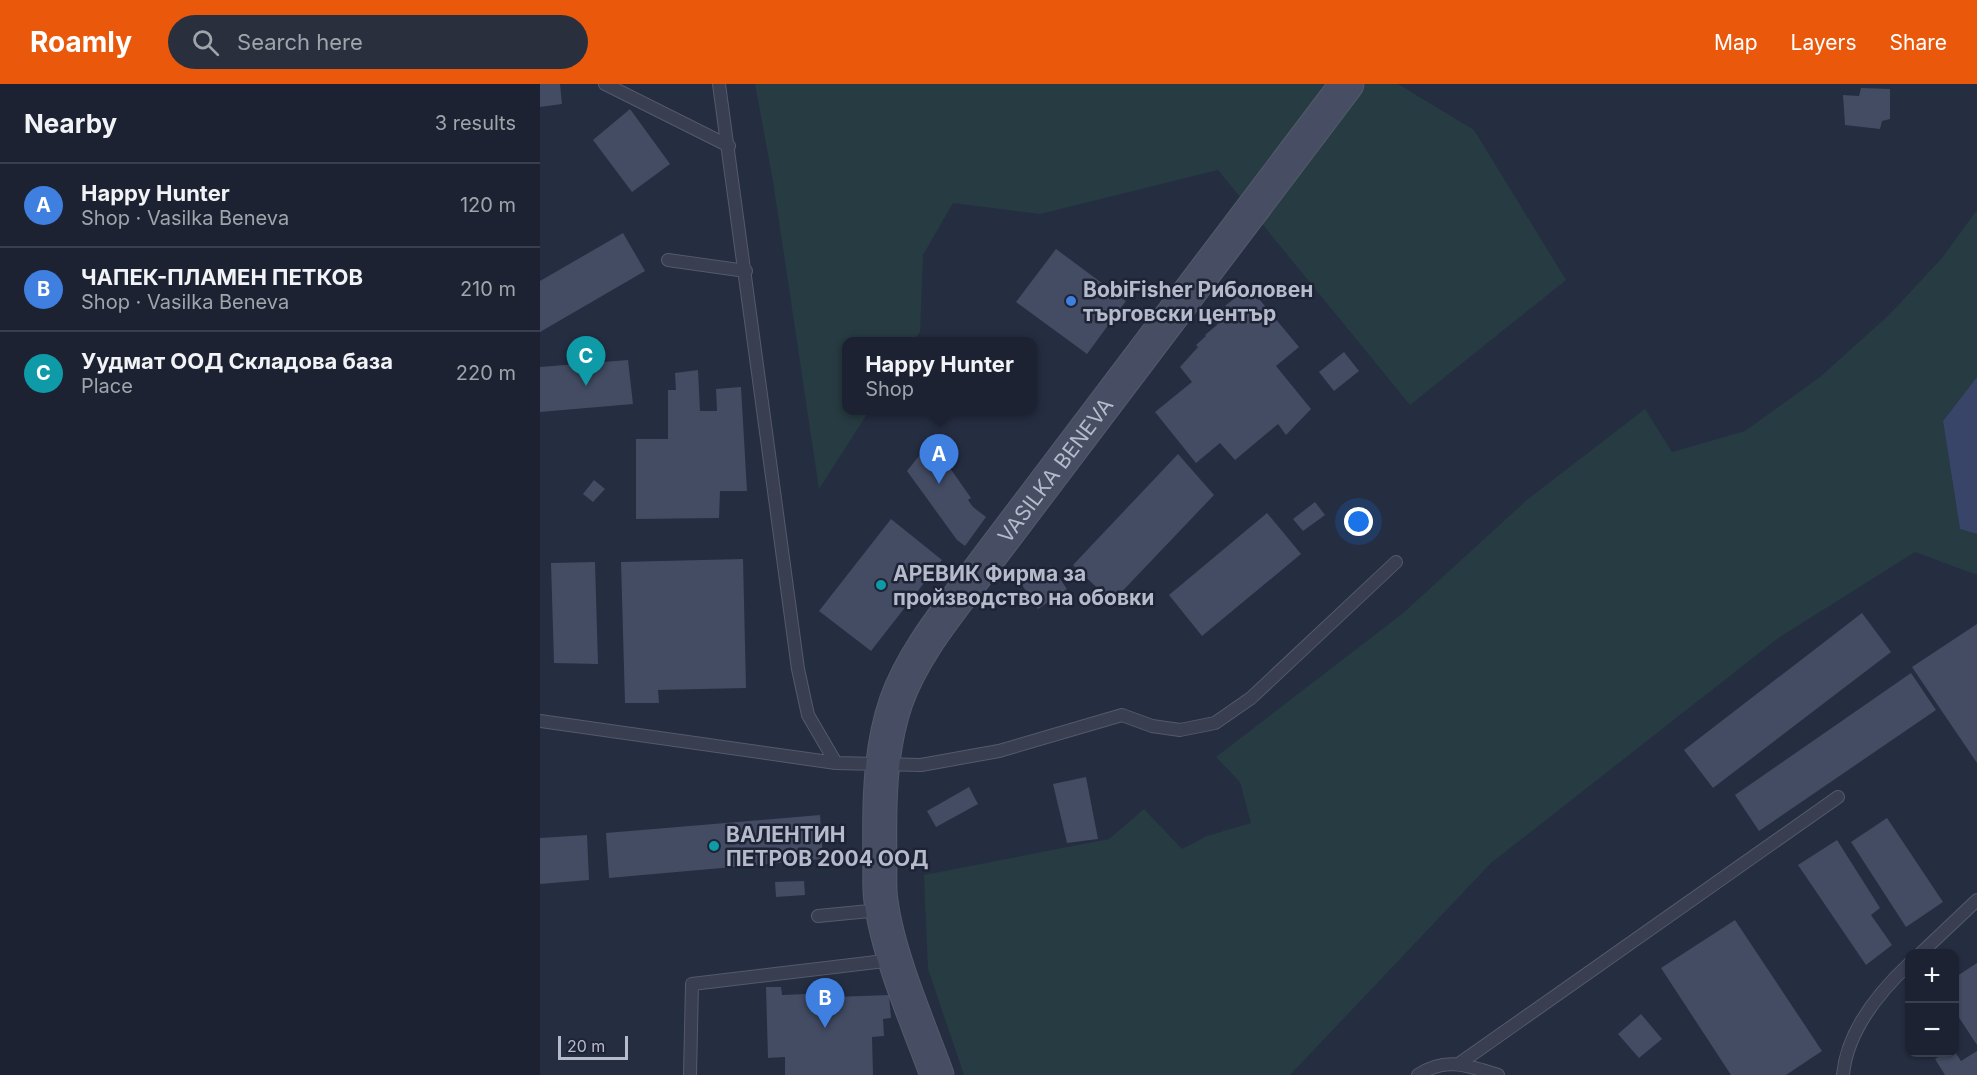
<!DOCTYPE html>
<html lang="en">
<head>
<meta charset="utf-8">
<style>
	body { margin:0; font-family:Inter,sans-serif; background:#292f3d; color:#f1f3f6 }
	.controls { position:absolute; right:18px; bottom:18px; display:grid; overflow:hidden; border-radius:12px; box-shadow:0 2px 4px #0004 }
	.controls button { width:54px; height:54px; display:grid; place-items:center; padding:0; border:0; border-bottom:2px solid #3a3f4d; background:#1c2231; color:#f1f3f6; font:30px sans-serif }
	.scale { position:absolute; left:18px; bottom:15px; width:70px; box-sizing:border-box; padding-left:6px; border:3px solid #b5bbcb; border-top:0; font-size:16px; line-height:21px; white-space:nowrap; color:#b5bbcb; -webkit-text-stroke:4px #1e2436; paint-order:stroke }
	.you { position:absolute; left:819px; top:438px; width:21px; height:21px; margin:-15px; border:4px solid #fff; border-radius:50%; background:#1a73e8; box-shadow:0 0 0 9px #1a73e833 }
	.badge { display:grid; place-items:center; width:39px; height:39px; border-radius:50%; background:#ea580c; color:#fff; font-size:20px; font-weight:700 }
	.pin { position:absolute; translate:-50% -50px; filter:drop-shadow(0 2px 3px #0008) }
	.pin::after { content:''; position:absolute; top:32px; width:21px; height:18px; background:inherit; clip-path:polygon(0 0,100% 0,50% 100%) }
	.popup { position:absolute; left:302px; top:253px; width:195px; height:78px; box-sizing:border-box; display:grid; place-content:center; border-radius:12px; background:#1c2231; filter:drop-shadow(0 2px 4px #0005); font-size:20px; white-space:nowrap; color:#a0a4ab }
	.popup b { font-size:22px; color:#f1f3f6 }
	.popup::after { content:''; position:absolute; left:50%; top:100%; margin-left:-12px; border:12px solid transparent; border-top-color:#1c2231 }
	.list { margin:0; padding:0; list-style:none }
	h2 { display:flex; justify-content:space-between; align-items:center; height:78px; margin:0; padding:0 24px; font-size:26px }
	h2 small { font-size:20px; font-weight:400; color:#a0a4ab }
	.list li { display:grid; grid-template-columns:39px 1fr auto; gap:18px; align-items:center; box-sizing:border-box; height:84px; padding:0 24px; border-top:2px solid #3a3f4d }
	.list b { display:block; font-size:22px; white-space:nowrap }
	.list p { margin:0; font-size:20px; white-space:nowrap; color:#a0a4ab }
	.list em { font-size:20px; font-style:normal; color:#a0a4ab }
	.icon { flex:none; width:33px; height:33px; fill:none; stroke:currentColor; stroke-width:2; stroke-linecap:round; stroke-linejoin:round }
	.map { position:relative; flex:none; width:1437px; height:991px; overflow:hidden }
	header { display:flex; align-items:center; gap:36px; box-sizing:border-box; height:84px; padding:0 30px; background:#ea580c; color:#fff }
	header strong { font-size:28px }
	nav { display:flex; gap:33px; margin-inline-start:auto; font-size:21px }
	.search { width:420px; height:54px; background:#292f3d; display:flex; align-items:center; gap:15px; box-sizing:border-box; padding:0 21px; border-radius:33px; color:#a0a4ab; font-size:22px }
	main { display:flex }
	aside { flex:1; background:#1c2231 }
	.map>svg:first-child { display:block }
	.green { fill:#273b42 }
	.water { fill:#384568 }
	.building { fill:#434c63 }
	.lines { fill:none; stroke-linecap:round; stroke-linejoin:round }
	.lane-casing { stroke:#545a6b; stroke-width:14 }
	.secondary-casing { stroke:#545a6b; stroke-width:35 }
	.lane { stroke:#393f51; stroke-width:12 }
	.secondary { stroke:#474e64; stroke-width:33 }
	.shop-dot { fill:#3f7fe0; stroke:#1e2436; stroke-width:2 }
	.culture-dot { fill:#0f9aa8; stroke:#1e2436; stroke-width:2 }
	.labels { text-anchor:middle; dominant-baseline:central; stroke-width:5; stroke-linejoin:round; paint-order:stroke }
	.poi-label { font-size:21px; font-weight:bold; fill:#b5bbcb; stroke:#1e2436; text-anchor:start }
	.street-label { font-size:21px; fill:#b5bbcb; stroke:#1e2436 }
</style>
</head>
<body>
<header>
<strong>Roamly</strong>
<div class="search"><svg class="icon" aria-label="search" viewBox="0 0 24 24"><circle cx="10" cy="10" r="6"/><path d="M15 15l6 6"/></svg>Search here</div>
<nav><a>Map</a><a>Layers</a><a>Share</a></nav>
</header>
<main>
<aside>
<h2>Nearby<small>3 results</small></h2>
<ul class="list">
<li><span class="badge" style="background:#3f7fe0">A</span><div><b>Happy Hunter</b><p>Shop · Vasilka Beneva</p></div><em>120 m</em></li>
<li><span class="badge" style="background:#3f7fe0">B</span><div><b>ЧАПЕК-ПЛАМЕН ПЕТКОВ</b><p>Shop · Vasilka Beneva</p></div><em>210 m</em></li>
<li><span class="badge" style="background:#0f9aa8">C</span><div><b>Уудмат ООД Складова база</b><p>Place</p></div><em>220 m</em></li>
</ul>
</aside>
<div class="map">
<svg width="1437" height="991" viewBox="0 0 1437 991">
	<rect width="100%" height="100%" fill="#252d41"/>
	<path class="green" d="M215,0H858L934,46L1026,196L870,321L678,86L500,130L413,119L383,171L380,248L374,257L306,258V326L329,327L279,405L233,97Z
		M1437,126V293L1403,337L1420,445L1437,450V491L1375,468L1237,555L951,779L750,991H424L388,885L384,791L569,755L604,725L642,765L667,752L711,739L700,698L676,673L862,530L988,415L1105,325L1132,368L1205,347L1280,293L1349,231L1402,174Z"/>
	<path class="water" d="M1437,293V450L1420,445L1403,337Z"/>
	<path class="building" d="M0,0H20L22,20L0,23Z
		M1321,4L1350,5V35L1342,37L1340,45L1305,41L1303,11L1319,12Z
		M90,25L130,80L92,108L53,56Z
		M83,149L105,187L0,248V197Z
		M516,165L586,217L547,270L476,218Z
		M709,203L759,263L736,282L771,325L746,351L738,340L695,376L680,359L656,379L615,328L652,298L640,283L658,263L656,261L666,252L665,251L677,241L686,221Z
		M804,268L819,287L794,307L779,288Z
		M88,276L93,320L0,328V283Z
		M158,286L160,327H177L176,305L201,303L207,407H180L179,434L96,435V355H128V306H136L135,289Z
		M391,357L431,414L428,416L433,423L446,433L425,462L417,456L367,387Z
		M638,370L674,411L572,518L533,481Z
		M54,396L65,405L53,418L43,410Z
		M775,418L785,431L763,447L753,435Z
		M727,429L761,470L662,552L629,511Z
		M351,435L402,476L331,567L279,527Z
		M203,475L206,604L118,606L119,619H85L81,478Z
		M55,478L58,580L14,579L11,479Z
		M511,482L527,505L498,525L482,501Z
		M1322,529L1351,568L1173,704L1144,666Z
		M1437,540V679L1372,583Z
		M1371,589L1396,626L1219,747L1195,711Z
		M546,693L558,755L527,759L513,700Z
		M429,703L438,720L396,743L387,727Z
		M280,731L283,775L69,794L66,749Z
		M1347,734L1403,818L1366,843L1311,758Z
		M47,751L49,796L0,800V754Z
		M1297,756L1340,824L1331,831L1352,861L1326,881L1258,781Z
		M264,797L265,811L236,813L235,798Z
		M1195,836L1282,967L1246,991H1191L1121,884Z
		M1437,879V961L1414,926V894Z
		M226,903H241L242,911L266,910V914L349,911L351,934L343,935L344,952L332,953L333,991H245V973L228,974Z
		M1101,930L1122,955L1099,974L1078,950Z
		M1437,967V991H1405L1395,975L1406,968H1415L1421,977Z"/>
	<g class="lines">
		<defs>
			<path id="lane" d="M65,0L189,62
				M179,0L258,585L268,631L296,679
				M128,176L206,187
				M0,637L296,679L381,681L459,667L582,631L612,642L640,646L675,639L711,614L856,478
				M278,832L340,826
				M1380,870L1437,816
				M920,979L1298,713
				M150,991L152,900L353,876
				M878,991C906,972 929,982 958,991
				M1303,991C1307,947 1339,908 1370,879"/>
			<g id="secondary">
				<path id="s1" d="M397,991C378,939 348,871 341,817C339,804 340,790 340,776C339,725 339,667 356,618C374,566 415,520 447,476L807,0"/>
			</g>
		</defs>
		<use href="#lane" class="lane-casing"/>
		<use href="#secondary" class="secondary-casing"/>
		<use href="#lane" class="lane"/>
		<use href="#secondary" class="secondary"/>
	</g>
	<circle class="shop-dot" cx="531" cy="217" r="6"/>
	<g class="culture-dot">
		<circle cx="341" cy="501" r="6"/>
		<circle cx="174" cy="762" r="6"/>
	</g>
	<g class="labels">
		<g class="poi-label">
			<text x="543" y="205">BobiFisher Риболовен<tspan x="543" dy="24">търговски център</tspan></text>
			<text x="353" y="489">АРЕВИК Фирма за<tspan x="353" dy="24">пройзводство на обовки</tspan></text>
			<text x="186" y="750">ВАЛЕНТИН<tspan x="186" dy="24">ПЕТРОВ 2004 ООД</tspan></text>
		</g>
		<g class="street-label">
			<text stroke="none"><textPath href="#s1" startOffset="666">VASILKA BENEVA</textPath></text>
		</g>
	</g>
</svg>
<div class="controls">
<button>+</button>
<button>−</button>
</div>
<div class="scale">20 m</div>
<div class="you"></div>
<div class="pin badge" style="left:399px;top:400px;background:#3f7fe0">A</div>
<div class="popup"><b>Happy Hunter</b>Shop</div>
<div class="pin badge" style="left:285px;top:944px;background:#3f7fe0">B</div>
<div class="pin badge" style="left:46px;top:302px;background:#0f9aa8">C</div>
</div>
</main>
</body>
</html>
